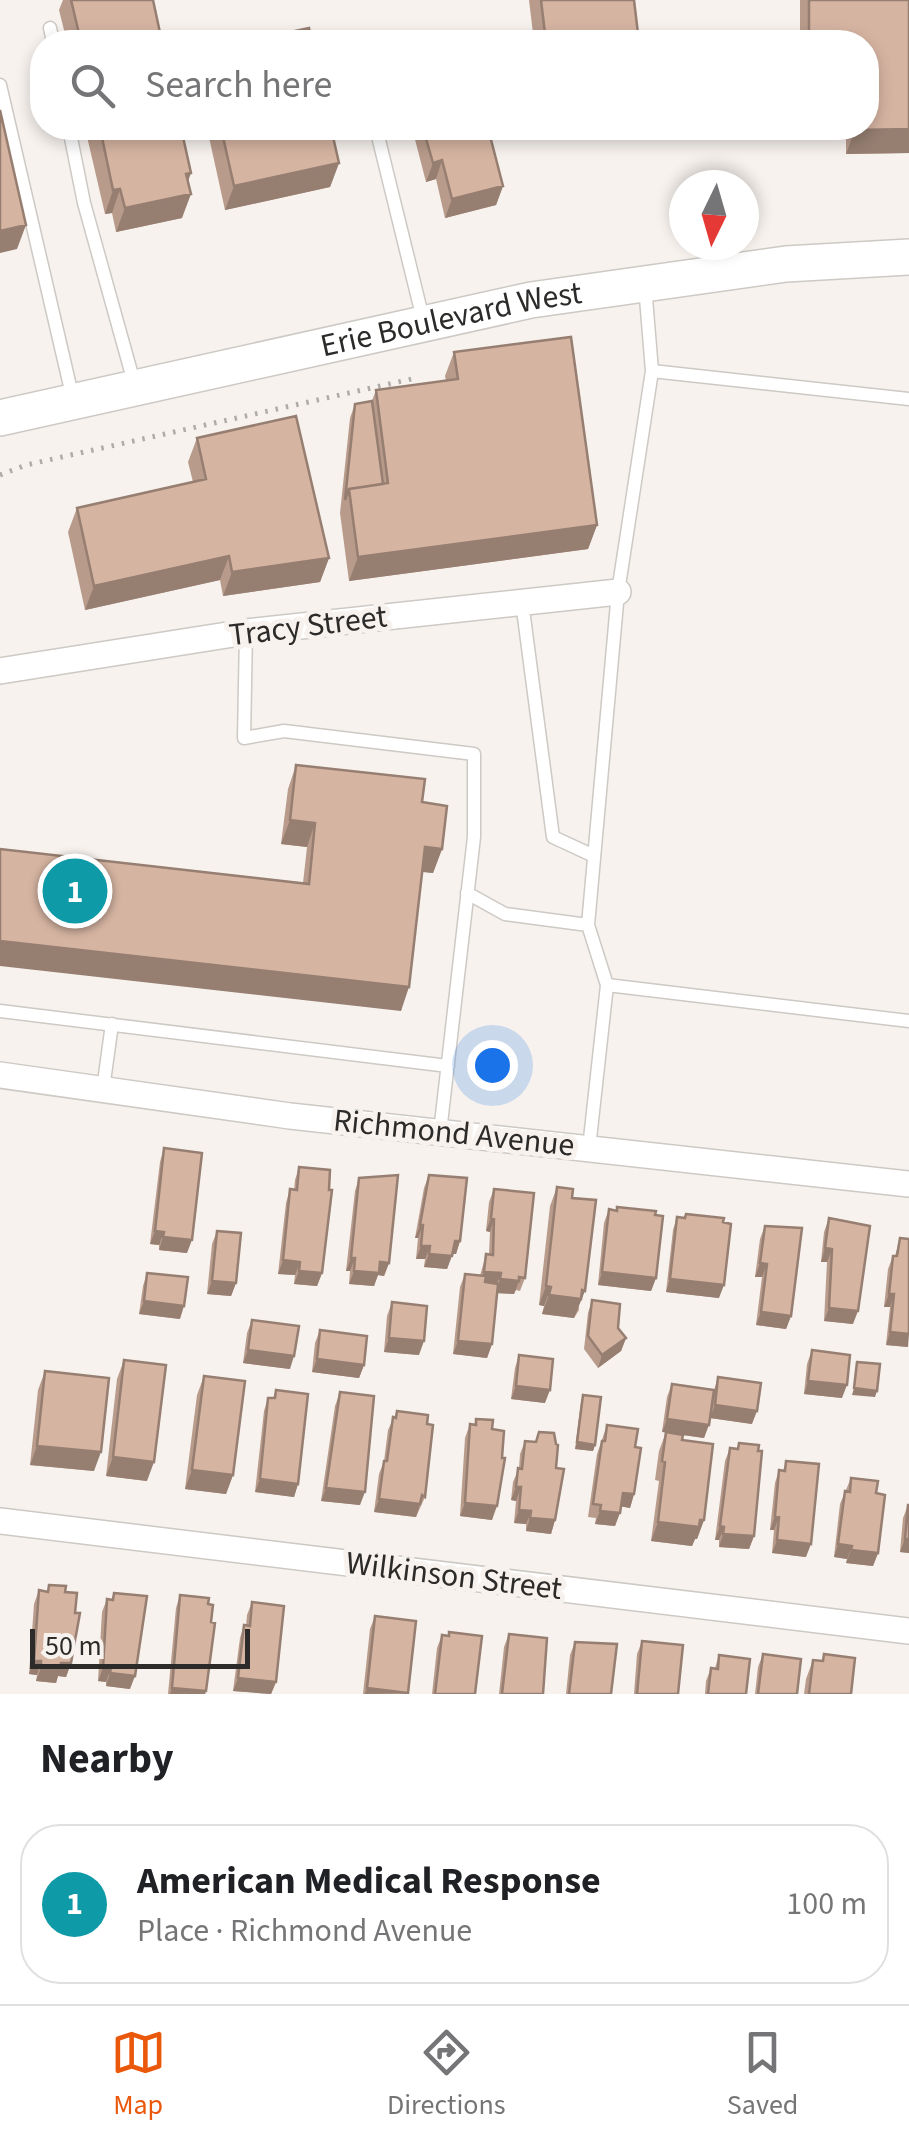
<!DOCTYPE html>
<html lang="en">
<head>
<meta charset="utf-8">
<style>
	body { margin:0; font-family:"Source Sans 3",sans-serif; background:#f6f6f6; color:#202124 }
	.compass { position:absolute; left:669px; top:170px; width:90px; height:90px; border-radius:50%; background:#fff; box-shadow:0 5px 15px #0003; rotate:185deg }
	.scale { position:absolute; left:30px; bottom:25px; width:220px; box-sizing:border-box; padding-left:10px; border:5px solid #2c2b29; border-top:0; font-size:28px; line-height:35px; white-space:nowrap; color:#2c2b29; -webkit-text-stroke:8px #f7f2ee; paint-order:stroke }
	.you { position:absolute; left:492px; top:1065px; width:35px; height:35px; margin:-25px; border:8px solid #fff; border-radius:50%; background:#1a73e8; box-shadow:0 0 0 15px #1a73e833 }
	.badge { display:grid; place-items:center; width:65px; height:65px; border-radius:50%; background:#ea580c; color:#fff; font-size:32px; font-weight:700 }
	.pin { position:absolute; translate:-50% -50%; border:5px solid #fff; box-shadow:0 2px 10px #0006 }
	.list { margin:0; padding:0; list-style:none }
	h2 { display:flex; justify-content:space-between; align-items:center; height:130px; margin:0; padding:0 40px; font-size:42px }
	h2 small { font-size:32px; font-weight:400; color:#757577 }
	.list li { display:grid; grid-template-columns:65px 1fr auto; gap:30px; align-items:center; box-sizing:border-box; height:160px; margin:0 20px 20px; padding:0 20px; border:2px solid #e0e0e0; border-radius:40px }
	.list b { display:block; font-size:38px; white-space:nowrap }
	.list p { margin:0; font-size:32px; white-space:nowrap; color:#757577 }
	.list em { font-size:32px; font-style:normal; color:#757577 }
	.icon { flex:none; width:55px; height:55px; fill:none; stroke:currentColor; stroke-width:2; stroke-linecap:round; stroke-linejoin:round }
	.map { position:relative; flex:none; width:909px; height:1694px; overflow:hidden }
	.search { position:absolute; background:#fff; box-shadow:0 5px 15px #0003; left:30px; right:30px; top:30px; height:110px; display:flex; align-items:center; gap:25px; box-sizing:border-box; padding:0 35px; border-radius:40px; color:#757577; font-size:38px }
	.sheet { height:310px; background:#fff }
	nav { display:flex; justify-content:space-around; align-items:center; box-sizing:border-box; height:140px; border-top:2px solid #e0e0e0; background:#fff; font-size:28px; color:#757577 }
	nav a { display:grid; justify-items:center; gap:5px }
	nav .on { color:#ea580c }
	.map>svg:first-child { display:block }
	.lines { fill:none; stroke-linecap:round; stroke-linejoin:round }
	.service-casing { stroke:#cdc9c4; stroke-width:15 }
	.minor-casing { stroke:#cdc9c4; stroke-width:28 }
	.secondary-casing { stroke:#cdc9c4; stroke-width:38 }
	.path { stroke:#afaba8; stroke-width:5; stroke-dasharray:2.5 8; stroke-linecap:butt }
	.service { stroke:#fff; stroke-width:12 }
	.minor { stroke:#fff; stroke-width:25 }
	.secondary { stroke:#fff; stroke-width:35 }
	.wall { fill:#b89b8b }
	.shaded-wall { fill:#967e71 }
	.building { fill:#d6b4a2; stroke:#967e71; stroke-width:2.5 }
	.labels { text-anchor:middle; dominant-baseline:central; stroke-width:10; stroke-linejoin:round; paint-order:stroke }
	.street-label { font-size:32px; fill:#2c2b29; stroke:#f7f2ee }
</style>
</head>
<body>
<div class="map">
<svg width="909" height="1694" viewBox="0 0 909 1694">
	<rect width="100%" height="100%" fill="#f7f2ee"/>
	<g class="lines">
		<defs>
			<path id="service" d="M50,28L53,42
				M0,85L73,399
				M69,128L84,203L135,386
				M376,128L423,319
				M652,371L909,399
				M522,602L553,837L594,856
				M246,632L244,738L284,731L474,754V837L440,1132
				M467,893L505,914L588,925
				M607,985L909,1021
				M0,1011L448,1066
				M103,1089L112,1024
				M589,1148L607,985L588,925L618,592L652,371L645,286"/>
			<path id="minor" d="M0,671L246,632L618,592
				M0,1075L290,1116L909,1184
				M0,1521L909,1631"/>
			<g id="secondary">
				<path id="s1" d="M0,418L531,300L786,264L909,257"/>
			</g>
		</defs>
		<use href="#service" class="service-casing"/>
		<use href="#minor" class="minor-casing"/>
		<use href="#secondary" class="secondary-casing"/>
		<path class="path" d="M0,475L26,465L416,378"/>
		<use href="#service" class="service"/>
		<use href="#minor" class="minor"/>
		<use href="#secondary" class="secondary"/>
	</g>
	<path class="wall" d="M63,0H153L162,42H67L59,10Z
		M529,0H634L639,42H534Z
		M800,0H909V153L846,154V128H866V42H800Z
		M85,128H181L188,182L182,218L116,232L112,213L105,214Z
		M207,128H331L339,163L330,187L225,210Z
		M412,128H488L503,186L496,205L445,218L436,179L426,182Z
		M454,352L597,525L588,549L349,581L340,513L350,418L355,404L372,401L376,390L446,381L445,376Z
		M197,438L329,558L320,582L223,596L220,580L85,610L68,532L77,508L193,482L188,462Z
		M296,765L422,802L442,849L433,873L422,872L401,1011L303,883L307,847L281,844L288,789Z
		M164,1148L187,1253L159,1250V1245L150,1244L160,1162Z
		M299,1167L322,1273L317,1286L294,1284L295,1275L278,1274L286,1203L290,1189L294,1190L295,1180Z
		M429,1175L460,1241L456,1254H452L447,1269L424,1267L425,1259H416L418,1238H415L424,1188Z
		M359,1178L389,1263L384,1276L378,1275L374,1286L349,1284L350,1271H346L355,1191Z
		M557,1187L572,1198L579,1310L574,1318L542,1314L544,1306L539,1305L550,1206Z
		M494,1189L525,1278L520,1291L516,1290L514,1294L497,1293L492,1344L487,1358L453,1354L460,1287L465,1274L480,1276L486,1254H489L490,1232L486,1231L489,1202Z
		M617,1207L656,1278L651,1291L598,1285L604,1223L609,1209L616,1210Z
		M686,1214L719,1298L666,1292L673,1230L677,1217H684Z
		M829,1218L853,1324L824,1321L827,1262H821L824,1232Z
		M765,1226L791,1316L786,1329L756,1325L762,1277H755L760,1239Z
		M217,1231L236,1283L231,1296L207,1294L212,1244Z
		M900,1238L908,1347L886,1345L890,1307H884L888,1269L893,1256H895Z
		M147,1273L180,1319L139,1314L143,1286Z
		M592,1300L626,1338L621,1351L598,1368L584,1349L588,1313Z
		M392,1302L419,1355L384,1352L387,1316Z
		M252,1320L290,1369L243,1363L247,1333Z
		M320,1330L364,1365L359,1378L312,1372L315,1343Z
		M812,1350L842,1398L804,1394L807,1364Z
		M519,1355L545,1403L511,1399L515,1368Z
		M124,1360L147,1481L106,1476L117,1379Z
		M45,1371L94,1471L30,1465L38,1390Z
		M204,1376L233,1475L226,1494L185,1489L197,1395Z
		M718,1377L752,1424L710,1418L704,1438L683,1435L682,1440L704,1520L697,1539H695L692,1546L651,1541L659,1481L655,1480L659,1451L666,1432H662L667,1397L672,1384L714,1390Z
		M276,1390L298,1484L294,1497L255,1492L264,1411L268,1398H273Z
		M340,1392L360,1505L321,1501L335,1406Z
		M583,1395L595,1445L593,1451L575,1449L581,1402Z
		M397,1411L425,1497L416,1517L374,1512L379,1474L384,1461L388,1430Z
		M476,1419L492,1429L502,1458L492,1520L460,1516L465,1438L470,1424L474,1425Z
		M607,1425L635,1447L634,1494L630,1508L621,1506L615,1526L595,1524L596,1518L588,1517L597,1454Z
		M525,1441L556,1468L555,1520L551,1534L526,1531V1524L514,1523L516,1501L511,1500L513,1482L519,1468L520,1454Z
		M739,1443L754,1536L749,1549L719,1547V1540H715L725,1461L730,1448L737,1449Z
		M786,1461L806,1557L772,1553L774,1530H770L775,1483L779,1470L783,1471Z
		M851,1478L876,1493L878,1553L873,1566L846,1563L847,1559L834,1557L840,1504Z
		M908,1505H909V1553L900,1552L903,1518Z
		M49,1585L71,1663L66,1677L58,1676L56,1683L36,1681L37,1675L29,1674L34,1604L39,1590L47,1592Z
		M114,1593L130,1689L106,1686V1682L98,1681L102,1612L107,1599L111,1600Z
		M180,1595L206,1691L205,1694H168L176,1608Z
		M252,1602L276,1682L271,1694L233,1691L240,1638L244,1625L246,1626L247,1615Z
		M375,1616L408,1694H363L370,1629Z
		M509,1634L543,1694H499L504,1647Z
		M442,1635L475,1694H432L437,1648Z
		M642,1641L678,1694H634L637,1654Z
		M575,1642L611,1694H566L570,1655Z
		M763,1654L797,1694H755L758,1667Z
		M824,1654L851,1694H804L806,1679L813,1660L822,1661Z
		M719,1655L746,1694H705L706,1681L711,1668H715Z"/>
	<path class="shaded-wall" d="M545,128H569L544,130Z
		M909,129V153L846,154L855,130Z
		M442,160L436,179L426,182L433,163Z
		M339,163L330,187L225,210L234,186Z
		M191,173L183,195L191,194L182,218L116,232L125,208L186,174Z
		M503,186L496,205L445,218L452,199Z
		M120,189L112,213L105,214L113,190Z
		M26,225L17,249L0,253V231Z
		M597,525L588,549L349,581L358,557Z
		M229,556L220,580L85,610L94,586Z
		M329,558L320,582L223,596L232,572Z
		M290,820L315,823L307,847L281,844Z
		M425,847L442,849L433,873L416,871Z
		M0,941L409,987L401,1011L0,966Z
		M491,1218L494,1219L490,1232L486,1231Z
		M420,1225H423L418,1238H415Z
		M155,1231L164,1232L159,1245L150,1244Z
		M163,1237L192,1240L187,1253L159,1250Z
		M455,1241H460L456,1254H451Z
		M421,1246H430L425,1259H416Z
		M825,1248L832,1249L827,1262H821Z
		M429,1254L452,1256L447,1269L424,1267Z
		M351,1258H355L350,1271H346Z
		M283,1260L300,1262L295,1275L278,1274Z
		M380,1262L389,1263L384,1276L378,1275L374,1286L349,1284L354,1271Z
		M760,1263L767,1264L762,1277H755Z
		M299,1271L322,1273L317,1286L294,1284Z
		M484,1272L501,1273L496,1286L479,1285Z
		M602,1272L656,1278L651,1291L598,1285Z
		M500,1279L519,1281L514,1294L495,1293Z
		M670,1279L724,1285L719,1298L666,1292Z
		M212,1281L236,1283L231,1296L207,1294Z
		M546,1286L551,1287L544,1306L539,1305Z
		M582,1290L585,1291L574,1318L542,1314L549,1295Z
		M889,1294H894L890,1307H884Z
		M144,1301L184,1306L180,1319L139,1314Z
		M829,1308L858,1311L853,1324L824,1321Z
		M761,1312L791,1316L786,1329L756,1325Z
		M890,1332L909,1334L908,1347L886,1345Z
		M389,1338L424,1341L419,1355L384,1352Z
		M626,1338L621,1351L598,1368L602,1355Z
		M458,1341L492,1344L487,1358L453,1354Z
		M248,1350L294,1356L290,1369L243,1363Z
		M317,1359L364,1365L359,1378L312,1372Z
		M808,1381L847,1385L842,1398L804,1394Z
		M516,1386L550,1390L545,1403L511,1399Z
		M854,1388L877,1391L875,1397L852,1395Z
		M715,1405L757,1411L752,1424L710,1418Z
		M667,1419L709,1425L704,1438L662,1432Z
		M577,1442L595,1445L593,1451L575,1449Z
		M37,1446L101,1452L94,1471L30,1465Z
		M113,1457L154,1462L147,1481L106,1476Z
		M192,1470L233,1475L226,1494L185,1489Z
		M260,1479L298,1484L294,1497L255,1492Z
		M516,1487H521L516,1501L511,1500Z
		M326,1488L365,1492L360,1505L321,1501Z
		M623,1493L634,1494L630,1508L618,1506Z
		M379,1499L420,1504L416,1517L374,1512Z
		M465,1503L497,1506L492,1520L460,1516Z
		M519,1510L531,1511L526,1524L514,1523Z
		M600,1511L620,1513L615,1526L595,1524Z
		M775,1516L779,1517L774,1530H770Z
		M530,1518L555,1520L551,1534L526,1531Z
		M704,1520L697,1539H695L692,1546L651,1541L658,1522Z
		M720,1526L724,1527L719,1540H715Z
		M723,1534L754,1536L749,1549L719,1547Z
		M905,1539H909V1553L900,1552Z
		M777,1540L811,1544L806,1557L772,1553Z
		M838,1544L852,1546L847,1559L834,1557Z
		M851,1550L878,1553L873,1566L846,1563Z
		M34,1661H41L37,1675L29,1674Z
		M61,1663H71L66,1677L58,1676L56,1683L36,1681L41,1668Z
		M103,1668H111L106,1682L98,1681Z
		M110,1673L135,1676L130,1689L106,1686Z
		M238,1678L276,1682L271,1694L233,1691Z
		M172,1688L206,1691L205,1694H170Z
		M367,1688L408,1693L365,1694Z"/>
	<path class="building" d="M71,0H153L162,42H81Z
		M541,0H634L639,42H546Z
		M809,0H909V129L855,130V128H866V42H809Z
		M309,28L312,42H244Z
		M0,110L26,225L0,231Z
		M100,128H181L191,173L186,174L191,194L125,208L120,189L113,190Z
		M221,128H331L339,163L234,186Z
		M423,128H488L503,186L452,199L442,160L433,163Z
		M571,337L597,525L358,557L349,489L388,483L376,390L458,379L454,352Z
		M372,401L383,484L349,489L345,500L355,404Z
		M296,416L329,558L232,572L229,556L94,586L77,508L206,479L197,438Z
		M296,765L425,779L422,802L447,806L442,849L425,847L409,987L0,941V849L309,884L315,823L290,820Z
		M164,1148L202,1153L192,1240L163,1237L164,1232L155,1231Z
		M299,1167L330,1170L329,1190H332L322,1273L299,1271L300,1262L283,1260L290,1189L297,1190Z
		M398,1175L389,1263L380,1262L379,1273L354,1271L355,1258H351L359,1178Z
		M429,1175L467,1178L460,1241H455L452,1256L429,1254L430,1246H421L423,1225H420Z
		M557,1187L573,1189L572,1198L596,1200L585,1291L582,1290L581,1299L549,1295L551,1287L546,1286Z
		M494,1189L534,1193L525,1278L519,1277V1281L500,1279L501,1273L484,1272L486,1254L493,1255L494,1219L491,1218Z
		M617,1207L656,1211L655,1215L663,1216L656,1278L602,1272L609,1209L617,1211Z
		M686,1214L724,1218L723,1222L731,1224L724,1285L670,1279L677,1217L685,1218Z
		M829,1218L870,1226L858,1311L829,1308L832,1249L825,1248Z
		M765,1226L802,1228L791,1316L761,1312L767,1264L760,1263Z
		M217,1231L241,1233L236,1283L212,1281Z
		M900,1238L909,1239V1334L890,1332L894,1294H889L893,1256H897Z
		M147,1273L188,1277L184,1306L144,1301Z
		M465,1274L486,1276L485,1282L498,1284L492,1344L458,1341Z
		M592,1300L620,1304L618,1328L626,1338L602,1355L588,1336Z
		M392,1302L427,1306L424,1341L389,1338Z
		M252,1320L299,1326L294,1356L248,1350Z
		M320,1330L367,1336L364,1365L317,1359Z
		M812,1350L850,1355L847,1385L808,1381Z
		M519,1355L553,1359L550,1390L516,1386Z
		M124,1360L166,1365L154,1462L113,1457Z
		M857,1362L880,1364L877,1391L854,1388Z
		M45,1371L109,1378L101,1452L37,1446Z
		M204,1376L245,1381L233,1475L192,1470Z
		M718,1377L761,1383L757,1411L715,1405Z
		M672,1384L714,1390L709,1425L667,1419Z
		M276,1390L308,1394L298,1484L260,1479L268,1398H275Z
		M340,1392L374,1396L365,1492L326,1488Z
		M583,1395L601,1397L595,1445L577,1442Z
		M397,1411L428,1415L427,1424L433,1425L425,1497L422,1495L420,1504L379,1499L384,1461H387L393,1417L396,1418Z
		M476,1419L493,1420L492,1429L504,1431L502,1458H505L497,1506L465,1503L470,1424L476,1425Z
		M607,1425L638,1429L635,1447L641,1448L634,1494L623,1493L620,1513L600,1511L601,1505L593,1504L602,1441H605Z
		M539,1432L554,1433L556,1444L558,1445L556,1468L564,1469L555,1520L530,1518L531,1511L519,1510L521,1487H516L518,1468L522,1469L525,1441L536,1442Z
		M666,1432L683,1435L682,1440L713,1444L704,1520H700L699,1527L658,1522L665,1462L662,1461Z
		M739,1443L759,1445L758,1451H762L754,1536L723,1534L724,1527L720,1526L730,1448L738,1449Z
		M786,1461L819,1464L811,1544L777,1540L779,1517L775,1516L779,1470L785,1471Z
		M851,1478L878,1481L876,1493L885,1495L878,1553L851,1550L852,1546L838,1544L845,1491L850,1492Z
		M908,1505H909V1539H905Z
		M49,1585L66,1586L65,1592L77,1593L75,1613H80L71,1663H61L60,1670L41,1668V1661H34L39,1590L48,1592Z
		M114,1593L147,1596L135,1676L110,1673L111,1668H103L107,1599L113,1600Z
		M180,1595L209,1598L208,1604L213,1605L211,1622L215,1623L206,1691L172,1688Z
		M252,1602L284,1606L276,1682L238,1678L244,1625L250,1626Z
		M375,1616L416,1621L408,1693L367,1688Z
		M449,1632L482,1636L475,1694H435L442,1635L449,1636Z
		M509,1634L547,1638L543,1694H502Z
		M642,1641L683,1645L678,1694H637Z
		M575,1642L617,1644L611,1694H569Z
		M763,1654L801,1659L797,1694H758Z
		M824,1654L855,1658L851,1694H809L813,1660L823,1661Z
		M719,1655L750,1659L746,1694H708L711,1668L718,1669Z"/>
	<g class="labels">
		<g class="street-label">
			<text stroke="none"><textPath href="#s1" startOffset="462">Erie Boulevard West</textPath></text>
			<text transform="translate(308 626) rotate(-7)">Tracy Street</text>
			<text transform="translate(454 1133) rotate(6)">Richmond Avenue</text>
			<text transform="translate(454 1576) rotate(7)">Wilkinson Street</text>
		</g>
	</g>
</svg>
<svg class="compass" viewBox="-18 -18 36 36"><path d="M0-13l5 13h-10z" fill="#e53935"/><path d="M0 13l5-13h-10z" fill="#757577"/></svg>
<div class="scale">50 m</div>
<div class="you"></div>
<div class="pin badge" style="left:75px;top:891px;background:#0f9aa8">1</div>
<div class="search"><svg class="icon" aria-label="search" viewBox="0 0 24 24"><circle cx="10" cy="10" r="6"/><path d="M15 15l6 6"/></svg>Search here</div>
</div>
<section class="sheet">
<h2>Nearby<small></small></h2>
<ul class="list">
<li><span class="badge" style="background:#0f9aa8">1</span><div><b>American Medical Response</b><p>Place · Richmond Avenue</p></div><em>100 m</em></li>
</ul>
</section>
<nav>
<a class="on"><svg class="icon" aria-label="map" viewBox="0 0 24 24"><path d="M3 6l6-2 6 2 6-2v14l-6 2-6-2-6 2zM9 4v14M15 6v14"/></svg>Map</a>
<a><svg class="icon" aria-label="directions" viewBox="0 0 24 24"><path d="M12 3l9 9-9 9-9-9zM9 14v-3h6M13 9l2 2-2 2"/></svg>Directions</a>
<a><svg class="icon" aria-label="saved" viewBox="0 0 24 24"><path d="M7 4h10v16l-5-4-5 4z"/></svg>Saved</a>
</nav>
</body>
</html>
